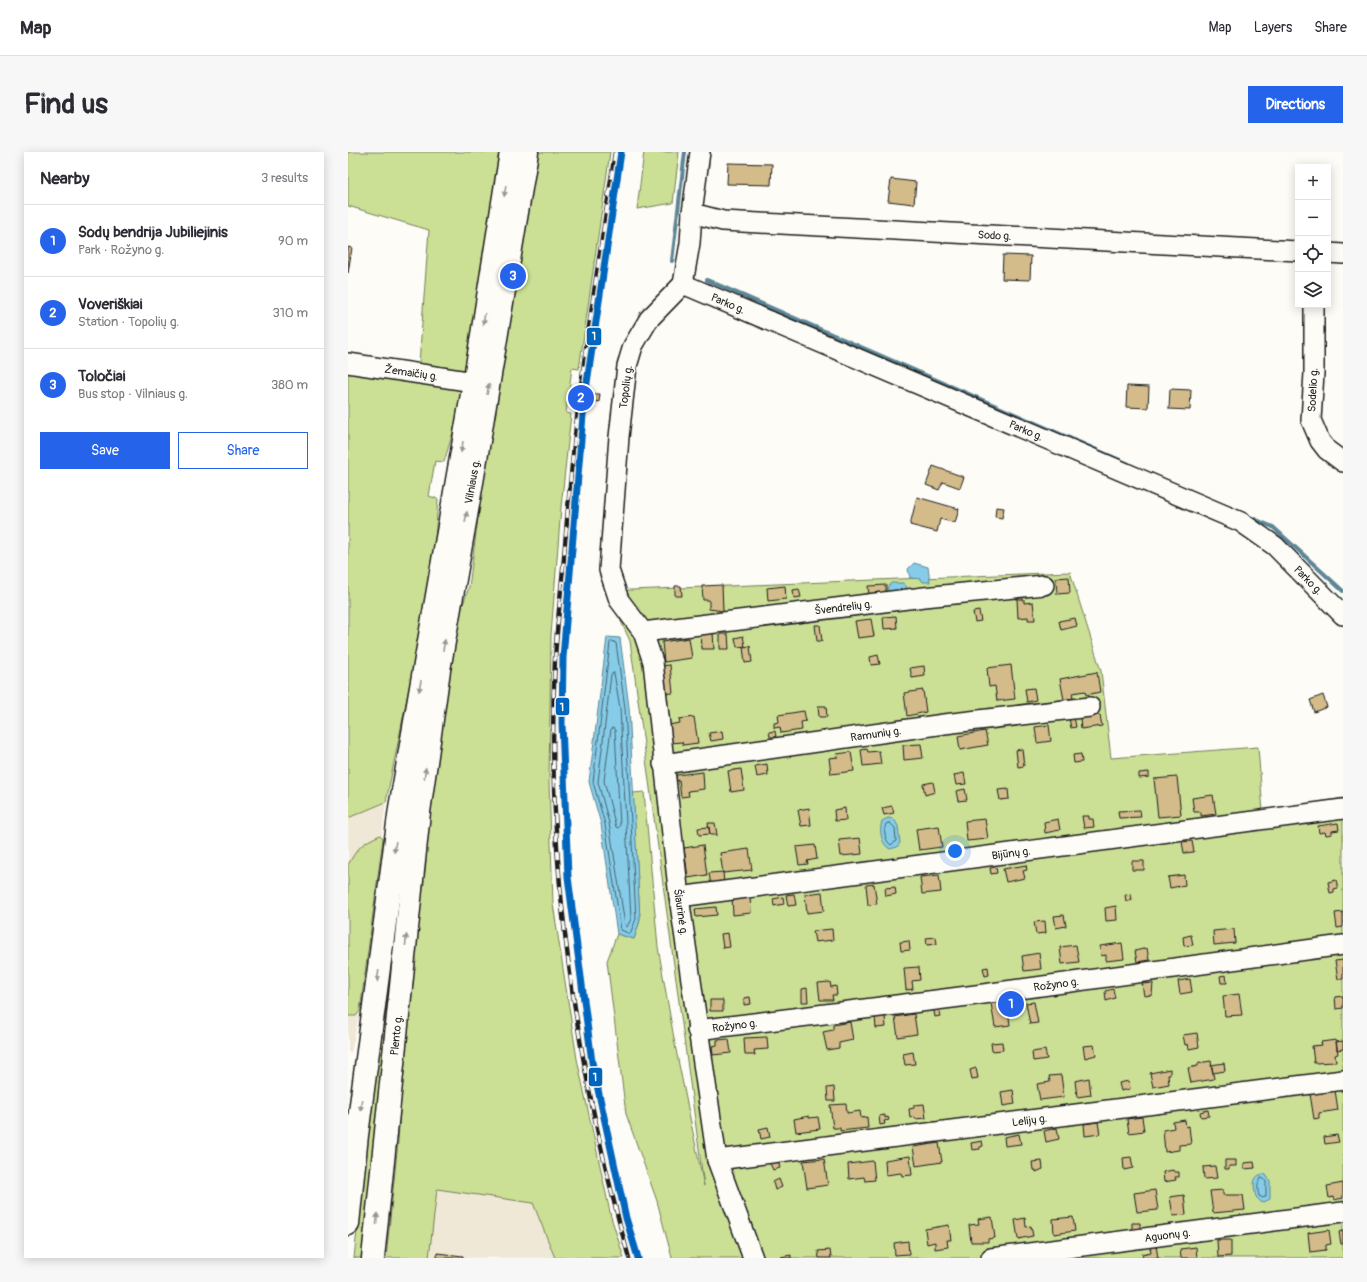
<!DOCTYPE html>
<html lang="en">
<head>
<meta charset="utf-8">
<style>
	body { margin:0; font-family:Pangolin,sans-serif; background:#f7f7f7; color:#2b2b33 }
	.controls { position:absolute; right:12px; top:12px; display:grid; overflow:hidden; border-radius:0px; box-shadow:0 2px 10px #0003 }
	.controls button { width:36px; height:36px; display:grid; place-items:center; padding:0; border:0; border-bottom:1px solid #e1e1e2; background:#fff; color:#2b2b33; font:20px sans-serif }
	.you { position:absolute; left:607px; top:699px; width:14px; height:14px; margin:-10px; border:3px solid #fff; border-radius:50%; background:#1a73e8; box-shadow:0 0 0 6px #1a73e833 }
	.badge { display:grid; place-items:center; width:26px; height:26px; border-radius:50%; background:#2563eb; color:#fff; font-size:13px; font-weight:700 }
	.pin { position:absolute; translate:-50% -50%; border:2px solid #fff; box-shadow:0 1px 4px #0006 }
	.list { margin:0; padding:0; list-style:none }
	h2 { display:flex; justify-content:space-between; align-items:center; height:52px; margin:0; padding:0 16px; font-size:17px }
	h2 small { font-size:13px; font-weight:400; color:#7c7c81 }
	.list li { display:grid; grid-template-columns:26px 1fr auto; gap:12px; align-items:center; box-sizing:border-box; height:72px; padding:0 16px; border-top:1px solid #e1e1e2 }
	.list b { display:block; font-size:15px; white-space:nowrap }
	.list p { margin:0; font-size:13px; white-space:nowrap; color:#7c7c81 }
	.list em { font-size:13px; font-style:normal; color:#7c7c81 }
	.actions { display:flex; gap:8px; padding:12px 16px }
	.actions a { flex:1; padding:9px 0; border:1px solid #2563eb; border-radius:0px; text-align:center; font-size:14px; color:#2563eb }
	.actions .main { background:#2563eb; color:#fff }
	.icon { flex:none; width:22px; height:22px; fill:none; stroke:currentColor; stroke-width:2; stroke-linecap:round; stroke-linejoin:round }
	.map { position:relative; flex:none; width:995px; height:1106px; overflow:hidden; border-radius:0px }
	header { display:flex; align-items:center; gap:24px; box-sizing:border-box; height:56px; padding:0 20px; background:#fff; border-bottom:1px solid #e1e1e2 }
	header strong { font-size:19px }
	nav { display:flex; gap:22px; margin-inline-start:auto; font-size:14px }
	.intro { display:flex; align-items:center; justify-content:space-between; box-sizing:border-box; height:96px; padding:0 24px }
	h1 { margin:0; font-size:28px }
	.button { padding:10px 18px; border-radius:0px; background:#2563eb; color:#fff; font-size:14px; font-weight:700 }
	main { display:flex; gap:24px; padding:0 24px }
	aside { flex:1; background:#fff; border-radius:0px; box-shadow:0 2px 10px #0003 }
	.map>svg:first-child { display:block }
	.built { fill:#f0e8d6 }
	.green { fill:#cbe095; stroke:#747e58 }
	.water { fill:#86cce8; stroke:#5c8696 }
	.lines { fill:none; stroke-linecap:round; stroke-linejoin:round }
	.shore { stroke:#46626e; stroke-width:1 }
	.stream { stroke:#5c8696; stroke-width:4 }
	.building { fill:#d3bb8a; stroke:#1c1c1c }
	.minor-casing { stroke:#1c1c1c; stroke-width:22 }
	.highway-casing { stroke:#1c1c1c; stroke-width:25 }
	.minor { stroke:#fdfcf7; stroke-width:19 }
	.highway { stroke:#fdfcf7; stroke-width:22 }
	.rail-casing { stroke:#1c1c1c; stroke-width:4.5 }
	.rail { stroke:#fdfcf7; stroke-width:3; stroke-dasharray:9; stroke-linecap:butt }
	.rail-1-casing { stroke:#fdfcf7; stroke-width:10 }
	.rail-1 { stroke:#0065bd; stroke-width:7 }
	.oneway { fill:#989794 }
	.labels { text-anchor:middle; dominant-baseline:central; stroke-width:3; stroke-linejoin:round; paint-order:stroke }
	.street-label { font-size:11px; fill:#1c1c1c; stroke:#fdfcf7 }
	.line-badge { stroke:#fdfcf7; stroke-width:1.5 }
	.badge-label { font-size:11px; text-anchor:middle; font-weight:bold; fill:#fff }
</style>
</head>
<body>
<header>
<strong>Map</strong>
<nav><a>Map</a><a>Layers</a><a>Share</a></nav>
</header>
<div class="intro"><h1>Find us</h1><a class="button">Directions</a></div>
<main>
<aside>
<h2>Nearby<small>3 results</small></h2>
<ul class="list">
<li><span class="badge">1</span><div><b>Sodų bendrija Jubiliejinis</b><p>Park · Rožyno g.</p></div><em>90 m</em></li>
<li><span class="badge">2</span><div><b>Voveriškiai</b><p>Station · Topolių g.</p></div><em>310 m</em></li>
<li><span class="badge">3</span><div><b>Toločiai</b><p>Bus stop · Vilniaus g.</p></div><em>380 m</em></li>
</ul>
<div class="actions"><a class="main">Save</a><a>Share</a></div>
</aside>
<div class="map">
<svg width="995" height="1106" viewBox="0 0 995 1106">
	<rect width="100%" height="100%" fill="#fdfcf7"/>
	<filter id="ink" filterUnits="userSpaceOnUse"><feTurbulence type="fractalNoise" baseFrequency=".025" numOctaves="2"/><feDisplacementMap in="SourceGraphic" scale="8" xChannelSelector="R" yChannelSelector="G"/><feConvolveMatrix kernelMatrix="1 2 1 2 8 2 1 2 1" color-interpolation-filters="sRGB"/></filter>
	<g filter="url(#ink)">
		<path class="built" d="M38,650L12,859L3,901L0,900V666Z
			M89,1037L185,1051L207,1106H81Z"/>
		<path class="green" d="M0,0H154L118,214L109,235L113,240L115,247L96,310L87,309L81,344L90,347L85,417L38,650L0,666V217L70,225L81,78L0,54Z
			M183,0H262L231,217L224,216L218,261L223,262L213,355L203,483L201,630L205,752L229,907L263,1065L276,1106H207L185,1051L89,1037L81,1106H38L50,990L64,771L105,481L121,435L149,220Z
			M296,0H331L325,51L289,57Z
			M722,420L753,519L763,606L910,595L915,660L995,646V1106H324L309,1049L278,962L259,809L269,782L286,787L292,768L285,641L296,640L310,795L328,898L356,1034L282,489L259,439Z
			M32,683L35,686L12,859L8,864H0V713C9,696 14,691 32,683Z
			M57,683L19,1106H6L28,901Z"/>
		<path class="water" d="M566,411L580,415L582,430H575L573,427L562,426L560,417Z
			M543,431H555L559,435L558,438L542,442L539,436Z
			M259,485L272,486L281,555L292,768L286,787L269,782L253,672L241,630Z
			M540,666L546,667L550,674L552,691L549,695L542,697C533,692 531,679 534,669Z
			M915,1022L918,1023L922,1029V1047L914,1051L908,1045C906,1036 903,1024 915,1022Z"/>
		<g class="lines">
			<path class="shore" d="M264,489L268,491L277,556L288,767L282,782L273,778L257,672L245,630L262,491Z
				M266,521L272,556L283,767L279,775L277,773L261,671L250,630L263,523Z
				M265,576L267,578L272,674L270,676L268,675L256,629L263,577Z
				M542,671L547,676L548,689L543,693C537,689 535,678 538,672Z
				M913,1026L916,1027L918,1030V1044L915,1046L911,1044C910,1038 908,1031 913,1026Z"/>
			<path class="stream" d="M324,109L337,0
				M359,128L781,312
				M897,363L925,375L995,439"/>
		</g>
		<path class="building" d="M380,11L424,12L423,33L379,32Z
			M543,27L568,30L566,52L540,49Z
			M0,95L4,96L0,121Z
			M655,103L683,104L682,128L654,127Z
			M779,234L801,235L800,256L778,255Z
			M822,237L843,238L842,258L821,257Z
			M247,242H252L251,250L246,249Z
			M585,314L616,325L612,336L595,330L591,338L578,333Z
			M569,345L611,357L607,371L592,367L589,380L562,373Z
			M648,355L656,356L654,366L647,365Z
			M721,425L722,441L709,442L708,426Z
			M374,433L375,459L361,457V448H355L354,434Z
			M538,433V442L521,444L520,434Z
			M327,434H333L334,444H327Z
			M437,434L438,447L420,449L419,436Z
			M451,437L453,445L446,446L445,438Z
			M669,447H676V451L685,450L687,468H680V465L670,466Z
			M631,459L633,469L627,470L625,460Z
			M548,464L549,476L536,477L535,465Z
			M727,466L729,474L713,478L711,469Z
			M523,467L526,484L510,486L507,469Z
			M467,473H472L474,489H469Z
			M365,480L366,497H354L353,481Z
			M372,482H380L381,497H372Z
			M395,484L397,494L389,495L387,486Z
			M341,486L344,506L316,510L314,490Z
			M402,494L404,510L397,511L395,495Z
			M530,503L532,512L523,513L522,505Z
			M322,513L325,541L312,542L309,514Z
			M663,513L667,547L649,549L647,534L641,535L639,516Z
			M576,514L577,524L564,526L562,516Z
			M749,520L752,540L738,543L737,539L724,541L725,546L716,548L712,527Z
			M686,536L688,548L679,550L677,537Z
			M575,538L578,560L559,564L556,541Z
			M975,543L979,555L966,560L962,548Z
			M470,554H478L479,565H471Z
			M456,559L458,569L453,570L454,578L433,581L432,575L426,576V571L431,570L430,563Z
			M752,563L754,574L733,577L732,566Z
			M346,565L350,591L335,593L334,590L323,591L320,573L332,571L331,567Z
			M726,565L728,575L723,576L721,566Z
			M701,573L703,589L689,591L687,575Z
			M374,579L375,587L363,589L361,581Z
			M427,579L428,585H422L421,580Z
			M637,579L640,593L612,598L610,584Z
			M573,592L575,606L556,608L555,593Z
			M519,597L520,600L531,599L533,612L515,614L513,598Z
			M674,597L676,614L670,615L668,598Z
			M503,600L506,619L483,622L481,606L490,605L489,602Z
			M733,602L734,610L726,611L725,603Z
			M419,612L420,623L409,625L407,614Z
			M393,617L396,638L383,640L380,619Z
			M355,620L356,637L340,639L341,644L333,645L331,629H329L328,623Z
			M801,620V625L791,626V621Z
			M616,621L618,632L608,633L606,623Z
			M829,625L833,663L810,665L806,627Z
			M585,630L587,640L577,643L575,632Z
			M617,637L619,648L610,649L608,639Z
			M660,637L661,647L652,648L650,638Z
			M865,643L868,662L853,664V660H846L844,646Z
			M544,654L546,661L536,663L534,656Z
			M461,656L463,673L453,674L450,658Z
			M497,656L498,668L487,669L486,658Z
			M792,658L793,665L771,666L770,659Z
			M734,664H741V667H745L746,675L736,676Z
			M637,667L640,687L619,689L617,669Z
			M710,667L712,678L697,681L696,670Z
			M360,671H367L369,683H362Z
			M990,671L991,678L984,679V682L978,683L977,680L971,681L970,674Z
			M591,674L594,695L571,698L568,677Z
			M361,675L362,682L351,683L350,676Z
			M512,686L514,702L493,704L491,688Z
			M844,689L846,700L836,701L834,690Z
			M355,693L359,723L340,726L336,696Z
			M467,693L469,707L459,709L460,712L451,713L448,695Z
			M401,697L404,718L375,721L372,701Z
			M784,709H796V718H784Z
			M678,713L679,718L675,719L677,726L658,730L655,717Z
			M648,715L649,721L643,722L642,716Z
			M375,720L376,732L363,734L361,721Z
			M591,723L593,740L574,742L572,725Z
			M836,723L837,733L822,736L820,725Z
			M988,728L990,736L986,737V740L982,741L980,730Z
			M526,732L529,752L520,753L518,733Z
			M547,735L548,742L538,744L537,736Z
			M474,740L476,759L459,761L457,742Z
			M446,742L448,753L440,754L438,743Z
			M783,742L784,748L778,750L777,743Z
			M402,744L403,761L385,763L384,745Z
			M435,745L436,752L426,754L425,747Z
			M768,754L769,768L758,769L757,756Z
			M368,755L369,763L348,765L347,757Z
			M995,760V775L989,776L987,761Z
			M716,763L718,774L708,776L706,764Z
			M697,769L698,781L688,782L686,770Z
			M484,777L485,788L467,790L465,779Z
			M886,777L887,791L866,793L865,779Z
			M380,781L382,795L375,796L373,782Z
			M843,783L845,793L836,794L835,785Z
			M588,785L589,792L579,793L578,786Z
			M561,789L562,798L553,799L552,790Z
			M774,791L776,807L758,809V803L753,804L752,794Z
			M728,793L731,810L714,812L712,795Z
			M799,796L801,808L789,810L787,799Z
			M691,801L693,817L676,819L674,804Z
			M995,808V827H990L987,809Z
			M571,815L572,828L564,829L565,837L558,838L556,816Z
			M640,815L641,823L637,824L635,816Z
			M878,823L879,831H873L872,824Z
			M842,827L844,840L832,842L830,829Z
			M482,830L483,835L488,834L489,843H484L485,848H472L470,831Z
			M805,831L804,843L796,844L794,832Z
			M459,836L460,850H454V837Z
			M765,837L767,846L758,849L757,839Z
			M891,842L894,863L877,864L875,844Z
			M995,844V856L988,857L987,845Z
			M402,845L403,852L396,853V846Z
			M362,848H375V859H362Z
			M659,849L662,873L647,875L643,851Z
			M686,850L690,871L682,872L678,851Z
			M590,853L592,864L587,865L585,854Z
			M566,862L569,882L550,885L547,865Z
			M537,864L538,875L528,876L527,865Z
			M502,870L505,888L491,891V896L479,898L475,880L485,878V873Z
			M849,881L851,895L841,897L840,892L837,893L835,883Z
			M419,885L420,897L406,898L407,903H397L396,886Z
			M381,887L383,901L365,903L364,894L369,893V888Z
			M988,888L990,902L987,903L988,910L966,911L964,894L974,893L973,890Z
			M995,889V897L989,898L988,890Z
			M654,890L655,898L644,899L643,891Z
			M746,893L748,903L737,906L735,894Z
			M697,898L699,907L685,909L684,900Z
			M565,900L567,912L557,913L555,902Z
			M863,909L866,927L843,931L840,916L850,914V911Z
			M876,911L877,919L865,921L863,913Z
			M628,916L630,926L624,927L622,918Z
			M822,917V923H820L821,932L805,935L802,921Z
			M713,923L716,945L692,948L689,932L702,930L701,924Z
			M741,926L743,943L729,945L727,929Z
			M781,929L782,937L773,939L771,931Z
			M486,935L487,949H480L479,936Z
			M665,938L667,952L655,954L653,940Z
			M987,938L990,958L971,961V966L966,967L962,942Z
			M498,952L499,961L512,959L513,966L519,965L520,976L492,979V976H485L482,953Z
			M576,952L578,966L567,967V965L562,966L561,957L566,956V953Z
			M860,958L861,964L853,965L852,960Z
			M537,963V966L540,965L541,968L536,969L537,972L532,973L531,964Z
			M461,964V966L470,965L472,977L448,980L446,967Z
			M794,965L796,979L781,981L779,967Z
			M837,968L838,975L841,974L843,992L831,993V998L817,1000L815,978L826,976L825,970Z
			M750,970L752,982L737,984L736,972Z
			M420,975L422,985L413,987L411,977Z
			M709,976L711,987L698,990L696,979Z
			M671,982L673,992L657,994L656,985Z
			M989,983L991,990L977,992L976,985Z
			M634,989L635,994L632,995V997L624,998L623,991Z
			M591,991L594,1010L568,1014L565,995Z
			M562,1004L564,1023L554,1024L553,1021L538,1023L537,1008Z
			M429,1005L432,1016L425,1018L420,1007Z
			M783,1005L785,1016L776,1018L775,1006Z
			M476,1007L480,1033L459,1036L455,1009Z
			M877,1008H888V1014H881V1017H877Z
			M525,1009L527,1028L517,1029L516,1025L501,1027L500,1012Z
			M694,1009L695,1017L688,1020V1018H685L684,1010Z
			M906,1010L907,1016L896,1017V1011Z
			M867,1014L869,1026L856,1027L855,1015Z
			M825,1018L826,1020H831V1025H827L828,1028L816,1030L815,1020Z
			M431,1027L434,1035L427,1038L425,1030Z
			M995,1031V1046L986,1048L985,1045L981,1046L979,1034Z
			M807,1038L810,1058L789,1060L786,1041Z
			M875,1038V1043H895L897,1058L865,1061L862,1039Z
			M836,1043L838,1063L825,1064L822,1045Z
			M644,1065L647,1086L640,1087V1090H623L621,1073L631,1072L630,1067Z
			M725,1065L727,1079L706,1082L705,1067Z
			M677,1066L678,1075L683,1074L685,1084L670,1087L667,1068Z
			M784,1071H792V1078H784Z
			M601,1073L603,1088H599L600,1095L587,1097V1090L579,1092L577,1077Z
			M981,1078L983,1092L978,1093V1098L962,1100L960,1081Z
			M995,1079V1092H993L991,1080Z
			M869,1088H883V1104L870,1105Z
			M560,1089L561,1102L547,1103L546,1091Z
			M808,1093L810,1106H795L794,1102L803,1100L802,1094Z
			M848,1095L849,1106H833L832,1097Z
			M482,1098L483,1106H471L470,1099Z
			M89,1101L115,1104V1106H89Z
			M443,1103V1106H432V1105Z"/>
		<g class="lines">
			<defs>
				<g id="minor">
					<path id="s1" d="M352,0L344,61L342,91L335,132L301,167L285,194L279,214L271,285L261,418L271,448L295,480L305,510L331,745L369,1008L405,1106"/>
					<path id="s2" d="M344,61L375,69L950,99"/>
					<path d="M980,101L995,102"/>
					<path id="s3" d="M335,132L893,370L927,394L995,463"/>
					<path d="M966,153V221L963,268L972,289L979,298L995,310"/>
					<path id="s4" d="M0,211L126,230"/>
					<path id="s5" d="M295,480L576,445L696,433"/>
					<path id="s6" d="M315,612L596,572L742,555"/>
					<path id="s7" d="M331,745L995,657"/>
					<path id="s8" d="M349,878L628,843L995,793"/>
					<path id="s9" d="M369,1008L995,928"/>
					<path id="s10" d="M643,1106L995,1060"/>
				</g>
				<g id="highway">
					<path d="M0,1072L9,983L52,656L131,202L163,0"/>
					<path id="s11" d="M25,1106L71,660L91,518L127,313L179,0"/>
				</g>
			</defs>
			<use href="#minor" class="minor-casing"/>
			<use href="#highway" class="highway-casing"/>
			<use href="#minor" class="minor"/>
			<use href="#highway" class="highway"/>
			<defs>
				<path id="rail" d="M267,0C255,83 241,166 231,250C224,302 220,354 216,406C213,440 209,473 207,507C197,703 228,918 281,1106"/>
			</defs>
			<use href="#rail" class="rail-casing"/>
			<use href="#rail" class="rail"/>
			<defs>
				<path id="rail-1" d="M273,0L236,251L215,506L214,571L220,725L244,910L278,1066L290,1106"/>
			</defs>
			<use href="#rail-1" class="rail-1-casing"/>
			<use href="#rail-1" class="rail-1"/>
		</g>
		<defs><path id="oneway-solid" d="M-6-.8H1V-3.2L6.5 0L1 3.2V.8H-6Z"/></defs>
		<g class="oneway">
			<use href="#oneway-solid" transform="translate(157 39) rotate(99)"/>
			<use href="#oneway-solid" transform="translate(136 167) rotate(99)"/>
			<use href="#oneway-solid" transform="translate(140 237) rotate(-80)"/>
			<use href="#oneway-solid" transform="translate(114 295) rotate(100)"/>
			<use href="#oneway-solid" transform="translate(118 365) rotate(-80)"/>
			<use href="#oneway-solid" transform="translate(96 493) rotate(-80)"/>
			<use href="#oneway-solid" transform="translate(72 534) rotate(100)"/>
			<use href="#oneway-solid" transform="translate(77 621) rotate(-82)"/>
			<use href="#oneway-solid" transform="translate(47 695) rotate(98)"/>
			<use href="#oneway-solid" transform="translate(58 788) rotate(-84)"/>
			<use href="#oneway-solid" transform="translate(30 824) rotate(97)"/>
			<use href="#oneway-solid" transform="translate(13 953) rotate(97)"/>
			<use href="#oneway-solid" transform="translate(29 1067) rotate(-85)"/>
		</g>
	</g>
	<g class="labels">
		<g class="street-label">
			<text stroke="none"><textPath href="#s2" startOffset="304">Sodo g.</textPath></text>
			<text stroke="none"><textPath href="#s3" startOffset="49">Parko g.</textPath></text>
			<text stroke="none"><textPath href="#s4" startOffset="64">Žemaičių g.</textPath></text>
			<text transform="translate(278 235) rotate(-83)">Topolių g.</text>
			<text transform="translate(965 238) rotate(-87)">Sodelio g.</text>
			<text stroke="none"><textPath href="#s3" startOffset="373">Parko g.</textPath></text>
			<text stroke="none"><textPath href="#s11" startOffset="783">Vilniaus g.</textPath></text>
			<text stroke="none"><textPath href="#s3" startOffset="696">Parko g.</textPath></text>
			<text stroke="none"><textPath href="#s5" startOffset="202">Švendrelių g.</textPath></text>
			<text stroke="none"><textPath href="#s6" startOffset="215">Ramunių g.</textPath></text>
			<text stroke="none"><textPath href="#s7" startOffset="335">Bijūnų g.</textPath></text>
			<text stroke="none"><textPath href="#s1" startOffset="794">Šiaurinė g.</textPath></text>
			<text stroke="none"><textPath href="#s8" startOffset="362">Rožyno g.</textPath></text>
			<text stroke="none"><textPath href="#s8" startOffset="38">Rožyno g.</textPath></text>
			<text stroke="none"><textPath href="#s11" startOffset="224">Plento g.</textPath></text>
			<text stroke="none"><textPath href="#s9" startOffset="315">Lelijų g.</textPath></text>
			<text stroke="none"><textPath href="#s10" startOffset="178">Aguonų g.</textPath></text>
		</g>
	</g>
	<g class="line-badge">
		<rect x="238" y="175" width="16" height="19" rx="4" fill="#0065bd"/>
		<rect x="207" y="545" width="15" height="19" rx="4" fill="#0065bd"/>
		<rect x="240" y="915" width="15" height="20" rx="4" fill="#0065bd"/>
	</g>
	<g class="badge-label">
		<text x="246" y="188">1</text>
		<text x="214" y="559">1</text>
		<text x="247" y="929">1</text>
	</g>
</svg>
<div class="controls">
<button>+</button>
<button>−</button>
<button><svg class="icon" aria-label="locate" viewBox="0 0 24 24"><circle cx="12" cy="12" r="6"/><path d="M12 2v4M12 18v4M2 12h4M18 12h4"/></svg></button>
<button><svg class="icon" aria-label="layers" viewBox="0 0 24 24"><path d="M12 4l9 5-9 5-9-5zM3 14l9 5 9-5"/></svg></button>
</div>
<div class="you"></div>
<div class="pin badge" style="left:663px;top:852px">1</div>
<div class="pin badge" style="left:233px;top:246px">2</div>
<div class="pin badge" style="left:165px;top:124px">3</div>
</div>
</main>
</body>
</html>
